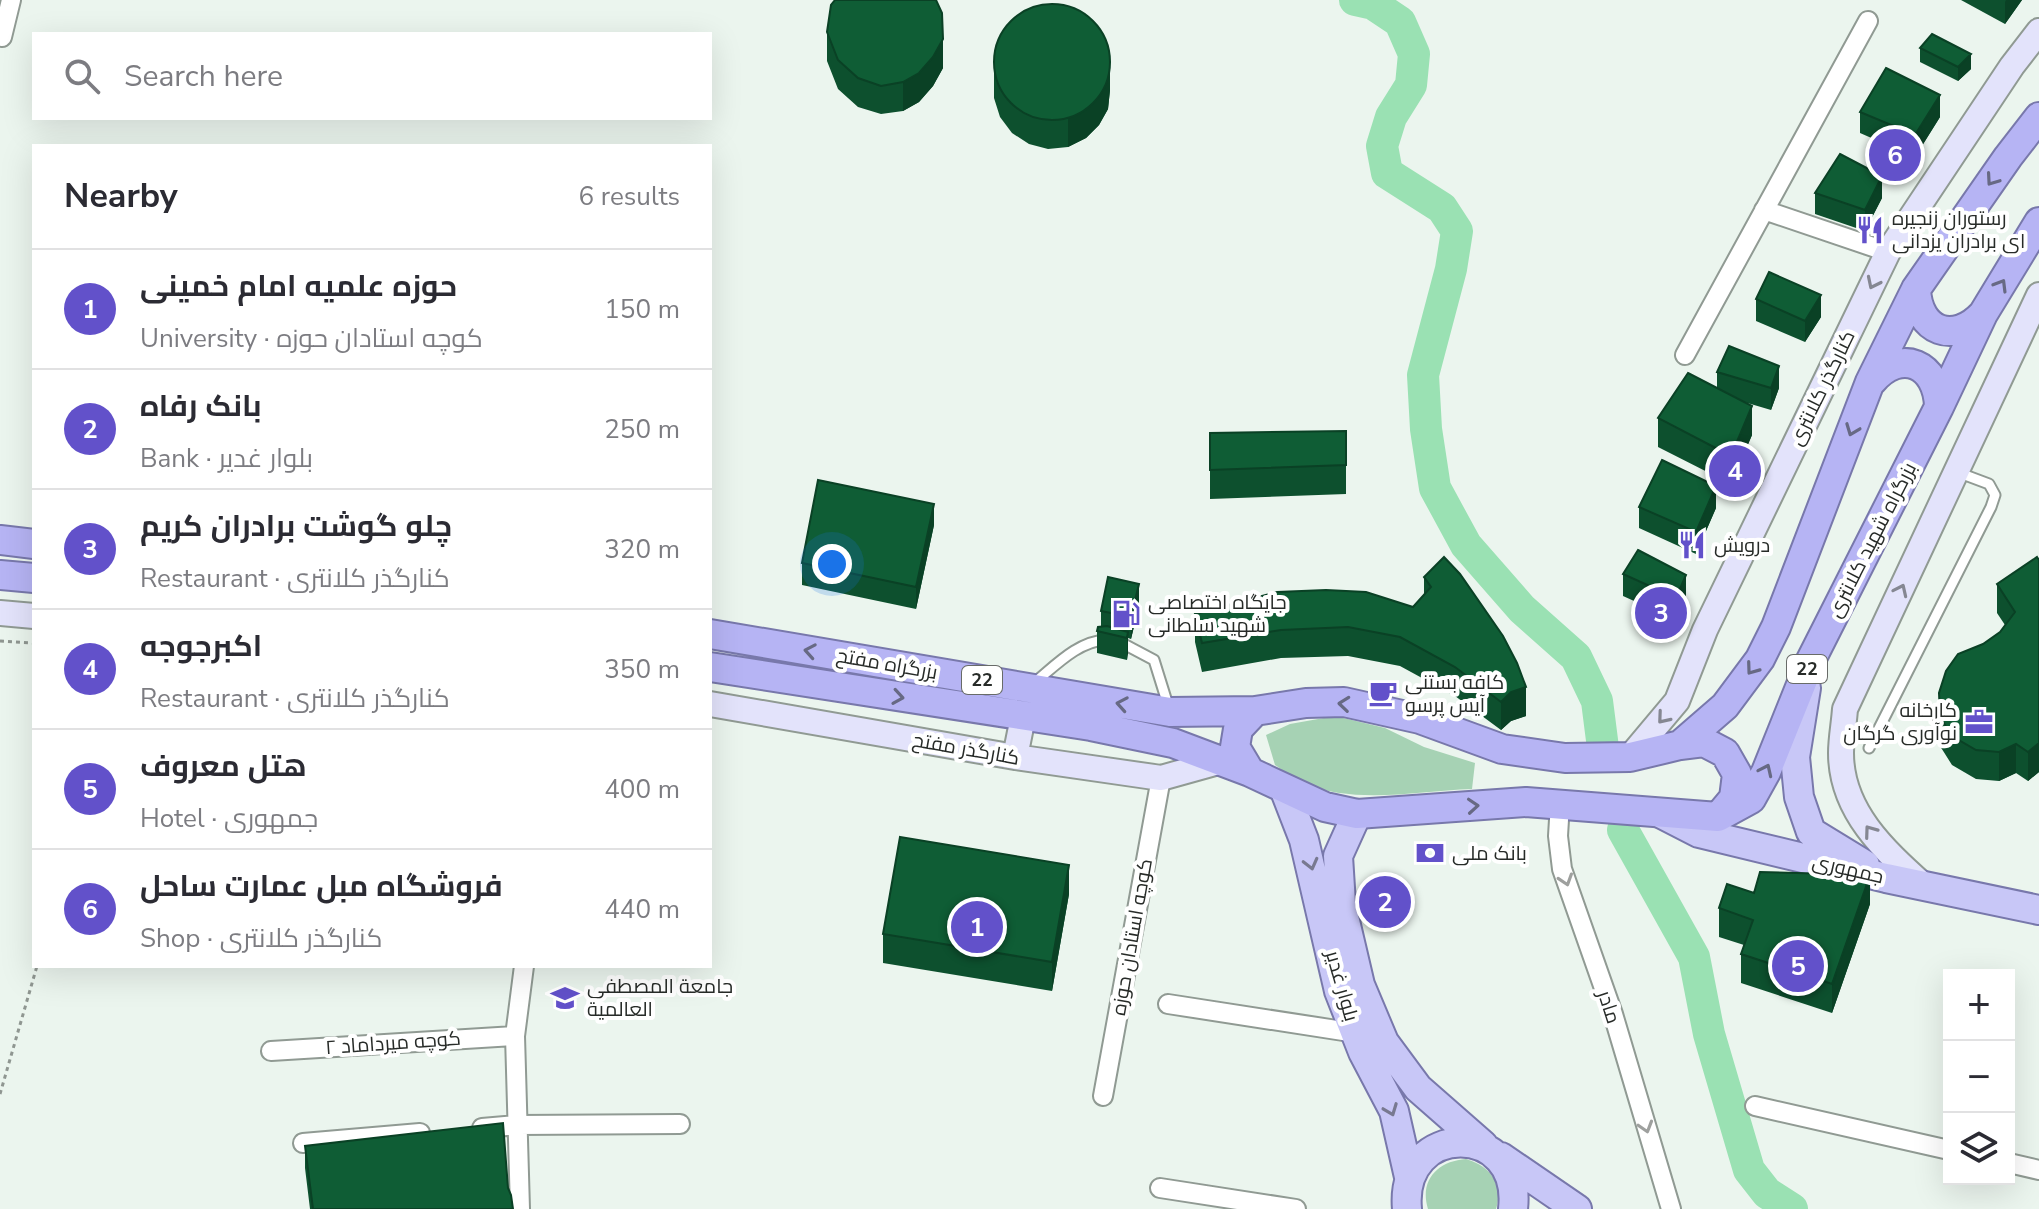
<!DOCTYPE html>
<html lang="en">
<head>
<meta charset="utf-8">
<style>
	body { margin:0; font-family:"Nunito Sans",Cairo,sans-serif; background:#f7f7f7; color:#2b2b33 }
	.controls { position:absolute; right:24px; bottom:24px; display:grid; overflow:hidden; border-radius:0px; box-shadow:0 8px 32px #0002 }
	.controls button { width:72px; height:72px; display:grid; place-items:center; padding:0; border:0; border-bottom:2px solid #e1e1e2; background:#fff; color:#2b2b33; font:40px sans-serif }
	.you { position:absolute; left:832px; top:564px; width:28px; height:28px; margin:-20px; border:6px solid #fff; border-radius:50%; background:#1a73e8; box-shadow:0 0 0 12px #1a73e833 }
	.badge { display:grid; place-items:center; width:52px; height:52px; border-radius:50%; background:#6251ca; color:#fff; font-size:26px; font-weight:700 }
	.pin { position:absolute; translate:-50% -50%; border:4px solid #fff; box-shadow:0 2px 8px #0006 }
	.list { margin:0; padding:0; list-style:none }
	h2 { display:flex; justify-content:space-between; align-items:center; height:104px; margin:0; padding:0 32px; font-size:34px }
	h2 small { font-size:26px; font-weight:400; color:#7c7c81 }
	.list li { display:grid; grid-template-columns:52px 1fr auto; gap:24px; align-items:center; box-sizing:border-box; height:120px; padding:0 32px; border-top:2px solid #e1e1e2 }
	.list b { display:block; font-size:30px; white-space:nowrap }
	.list p { margin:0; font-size:26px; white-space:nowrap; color:#7c7c81 }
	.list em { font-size:26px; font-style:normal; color:#7c7c81 }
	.icon { flex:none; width:44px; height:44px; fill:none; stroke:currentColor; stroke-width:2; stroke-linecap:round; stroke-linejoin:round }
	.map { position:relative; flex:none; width:2039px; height:1209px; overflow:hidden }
	.search { position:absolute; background:#fff; box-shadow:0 8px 32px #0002; left:32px; top:32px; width:680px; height:88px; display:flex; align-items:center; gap:20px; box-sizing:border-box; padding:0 28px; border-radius:0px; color:#7c7c81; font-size:30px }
	.panel { position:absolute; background:#fff; box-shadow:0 8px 32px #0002; left:32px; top:144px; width:680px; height:824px; border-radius:0px }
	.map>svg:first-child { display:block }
	.green { fill:#a6d2b4 }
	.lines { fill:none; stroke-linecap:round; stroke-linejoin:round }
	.river { stroke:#9ae1b3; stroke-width:32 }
	.service-casing { stroke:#909a93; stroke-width:13 }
	.minor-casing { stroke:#909a93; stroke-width:22 }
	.secondary-casing { stroke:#909a93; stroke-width:28 }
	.primary-casing { stroke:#7878ab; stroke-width:32 }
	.trunk-casing { stroke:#7878ab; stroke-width:32 }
	.path { stroke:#8f9691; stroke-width:3; stroke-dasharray:4 4; stroke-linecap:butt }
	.service { stroke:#fff; stroke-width:9 }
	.minor { stroke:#fff; stroke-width:18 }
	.secondary { stroke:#e3e3fb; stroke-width:24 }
	.primary { stroke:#c8c7f7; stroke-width:28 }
	.trunk { stroke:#b6b4f4; stroke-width:28 }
	.wall { fill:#0d502e }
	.shaded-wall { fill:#0a4125 }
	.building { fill:#0f5d35; stroke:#0a4125; stroke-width:2 }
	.oneway { stroke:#676984 }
	.oneway2 { stroke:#858792 }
	.oneway3 { stroke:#787990 }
	.oneway4 { stroke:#9ea09e }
	.labels { text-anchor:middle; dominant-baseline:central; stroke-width:8; stroke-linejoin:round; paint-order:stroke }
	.shield { fill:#fff; stroke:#686b68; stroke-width:2 }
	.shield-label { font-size:18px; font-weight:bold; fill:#272b28 }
	.poi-label { font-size:20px; fill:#272b28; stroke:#fff; text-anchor:start }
	.street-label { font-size:20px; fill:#272b28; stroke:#fff }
</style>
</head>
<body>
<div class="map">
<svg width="2039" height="1209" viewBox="0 0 2039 1209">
	<rect width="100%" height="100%" fill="#ebf5ee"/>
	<path class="green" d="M1335,716L1385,728L1424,747L1475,763L1472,789C1415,791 1357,805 1302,783C1293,779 1284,771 1275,765L1266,735L1290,724Z
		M1466,1159C1490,1166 1504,1184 1496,1209H1428C1419,1180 1438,1161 1466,1159Z"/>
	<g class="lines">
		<path class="river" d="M1355,0L1373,4L1400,22L1414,54L1411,85L1391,117L1382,146L1387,173L1442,208L1457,231L1451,269L1423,375L1426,429L1435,488L1466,545L1522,609L1576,657L1597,701L1603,748
			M1623,830L1694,957L1709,1034L1749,1170L1767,1193L1792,1209"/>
		<defs>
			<path id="service" d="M1120,642L1154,660L1168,705
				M1034,683C1055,666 1078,641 1106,640
				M1869,748L1991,507L1995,495L1989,484L1957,472"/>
			<path id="minor" d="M2,37L11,0
				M1764,210L1888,252
				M1685,355L1868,21
				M1560,803L1558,836L1562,869L1613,1014L1671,1209
				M1168,1004L1356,1033
				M271,1051L515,1036
				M1103,1096L1161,778
				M1755,1106L1949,1150
				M482,1128L517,1125L680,1124
				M303,1143L420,1133
				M2009,1163L2039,1170
				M1160,1188L1296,1209
				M520,1209L515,1036L524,966"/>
			<path id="secondary" d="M0,613L34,616
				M710,704L1015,757L1161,778L1222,761
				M1015,757L1023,717
				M1630,757L1677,701L1705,630L1888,252L2012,66L2039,31
				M1924,886C1884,850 1841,811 1841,753C1841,738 1844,724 1845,709L2039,295"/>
			<path id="primary" d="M1806,688L1795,757L1799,797L1811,832L1865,865
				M1285,791L1304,840L1339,991L1363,1052L1394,1111L1409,1177
				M1357,814L1338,856L1341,904L1360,985L1384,1042L1418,1088L1483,1145
				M1662,814L1699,833L1886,878L2039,910
				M1501,1157L1577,1209
				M1407,1209C1399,1120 1523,1121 1513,1209"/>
			<path id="trunk" d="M2039,117L2008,157L1916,289L1870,382L1776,627L1760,659L1725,706L1680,745L1630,757L1565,758L1502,749L1420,719L1344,702L1306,703L1255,711L1238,729L1235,747L1250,772L1325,807L1357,814L1526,802L1718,817L1751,799L1766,772L1811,660L1939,407L1983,314L2039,222
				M1916,289C1918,332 1954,345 1983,314
				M1872,381C1901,347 1938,364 1939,407
				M0,540L34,544
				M0,575L34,578
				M710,634L1170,712L1255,711
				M710,667L1091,726L1173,743L1250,772
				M1680,745L1704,742L1725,753L1737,774L1734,798L1719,816"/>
		</defs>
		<use href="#service" class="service-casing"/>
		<use href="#minor" class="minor-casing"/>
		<use href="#secondary" class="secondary-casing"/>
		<use href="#primary" class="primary-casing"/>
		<use href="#trunk" class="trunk-casing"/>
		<path class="path" d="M0,641L34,643
			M0,1094L37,966"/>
		<use href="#service" class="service"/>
		<use href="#minor" class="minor"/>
		<use href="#secondary" class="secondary"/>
		<use href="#primary" class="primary"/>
		<use href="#trunk" class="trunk"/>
	</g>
	<path class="wall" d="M1961,0H2022L2005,24Z
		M827,32L943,68L933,86L919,102L903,111L881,114L858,107L838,89L827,61Z
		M1920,48L1971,69L1958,81L1920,62Z
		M994,70L1110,90L1108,109L1099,125L1086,138L1068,147L1048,149L1029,144L1012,133L1000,117L994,98Z
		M1860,112L1940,117L1915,157L1860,133Z
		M1815,193L1882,198L1865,231L1815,214Z
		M1756,299L1821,317L1805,342L1756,321Z
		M1717,372L1779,388L1771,410L1744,402L1752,435L1731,484L1658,447V418L1717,388Z
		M1346,431V494L1210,499V433Z
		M1639,507L1716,508L1696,554L1639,528Z
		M934,525L916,609L802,585V563Z
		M2039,560V772L2028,781L2016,773L1999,781L1976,779L1952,765L1940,746L1939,693L1983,644L2000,632L2005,625L1997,613V584Z
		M1623,574L1686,597L1676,620L1623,596Z
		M1424,577L1526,716L1511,721L1501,730L1455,696L1400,666L1348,656L1281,658L1202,672L1195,642V614L1413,607L1424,595Z
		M1139,606L1131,639L1128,638L1127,660L1097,653V631L1101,626V611Z
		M1754,893L1870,904L1832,1013L1741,983V954L1744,945L1719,937V908Z
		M1069,894L1052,991L883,963V934Z
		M305,1146L508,1188L513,1209H310L305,1168Z"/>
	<path class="shaded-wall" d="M2006,0H2022L2005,24V2Z
		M943,39V68L933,86L919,102L903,111V82Z
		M1971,54V69L1958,81V67Z
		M1110,62V90L1108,109L1099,125L1086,138L1068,147V118Z
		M1940,95V117L1915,157V135Z
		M1882,176V198L1865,231V210Z
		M1821,295V317L1805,342V321Z
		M1779,366V388L1771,410V388Z
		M1752,406V435L1731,484V456Z
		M1716,486V508L1696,554V532Z
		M934,504V525L916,609V587Z
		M1686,575V597L1676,620V598Z
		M1139,584V606L1131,639V617Z
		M1128,632V654L1127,660V638Z
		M1526,687V716L1511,721L1501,730V702L1511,692Z
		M2039,743V772L2028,781V752Z
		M2016,744V773L1999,781V752Z
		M1069,865V894L1052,991V962Z
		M1870,875V904L1832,1013V984Z"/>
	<path class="building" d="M835,0H936L942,13L943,39L933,57L919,73L903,82L881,86L858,78L838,60L827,32L831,5Z
		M994 62a58 58 0 1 1 116 0a58 58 0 1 1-116 0Z
		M1932,34L1971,54L1958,67L1920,48Z
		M1886,68L1940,95L1915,135L1860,112Z
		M1840,154L1882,176L1865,210L1815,193Z
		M1769,272L1821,295L1805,321L1756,299Z
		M1729,346L1779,366L1771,388L1717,372Z
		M1688,373L1752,406L1731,456L1658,418Z
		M1346,431V465L1210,470V433Z
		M1662,460L1716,486L1696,532L1639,507Z
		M818,480L934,504L916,587L802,563Z
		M1638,550L1686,575L1676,598L1623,574Z
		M1444,557L1460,574L1503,636L1517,663L1526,687L1511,692L1501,702L1455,667L1400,637L1348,627L1281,630L1202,643L1195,614L1277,592L1326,590L1366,592L1413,607L1431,587L1424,577Z
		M2037,557L2039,560V743L2028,752L2016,744L1999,752L1976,750L1952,736L1940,717L1939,693L1946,671L1958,654L1983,644L2000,632L2015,612L1997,584Z
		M1108,577L1139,584L1131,617L1101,611Z
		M1107,626L1128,632L1127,638L1097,631L1098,627Z
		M900,837L1069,865L1052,962L883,934Z
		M1760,872L1870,875L1832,984L1741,954L1753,920L1719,908L1727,884L1754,893Z
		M503,1123L508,1188L511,1195L513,1209H313L305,1146Z"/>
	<defs><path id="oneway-chevron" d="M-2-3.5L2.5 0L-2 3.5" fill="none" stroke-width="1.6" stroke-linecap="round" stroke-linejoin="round" transform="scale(2)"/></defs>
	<g class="oneway">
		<use href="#oneway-chevron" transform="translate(1992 180) rotate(125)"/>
		<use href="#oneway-chevron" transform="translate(2001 285) rotate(-59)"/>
		<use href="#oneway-chevron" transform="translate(1852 430) rotate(111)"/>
		<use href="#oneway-chevron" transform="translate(810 651) rotate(-170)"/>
		<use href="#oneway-chevron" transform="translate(1752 669) rotate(126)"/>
		<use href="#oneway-chevron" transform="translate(898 697) rotate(9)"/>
		<use href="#oneway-chevron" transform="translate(1122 704) rotate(-170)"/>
		<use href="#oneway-chevron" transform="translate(1344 704) rotate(-174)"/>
		<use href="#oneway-chevron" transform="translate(1766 770) rotate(-65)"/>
		<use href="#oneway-chevron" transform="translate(1473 806) rotate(-4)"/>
	</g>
	<g class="oneway2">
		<use href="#oneway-chevron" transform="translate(1873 283) rotate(116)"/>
		<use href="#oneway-chevron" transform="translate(1901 590) rotate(-65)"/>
		<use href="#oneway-chevron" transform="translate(1663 718) rotate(130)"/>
		<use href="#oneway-chevron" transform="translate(1870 831) rotate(-126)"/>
	</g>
	<g class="oneway3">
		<use href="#oneway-chevron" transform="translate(1311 864) rotate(76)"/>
		<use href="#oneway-chevron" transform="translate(1391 1110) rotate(69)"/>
	</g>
	<g class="oneway4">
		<use href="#oneway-chevron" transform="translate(1566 880) rotate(72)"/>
		<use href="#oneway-chevron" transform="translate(1646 1127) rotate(73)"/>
	</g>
	<defs>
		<symbol id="restaurant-bare" viewBox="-9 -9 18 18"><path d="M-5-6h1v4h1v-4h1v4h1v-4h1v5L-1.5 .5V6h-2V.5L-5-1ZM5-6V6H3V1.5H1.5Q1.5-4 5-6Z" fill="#6251ca" stroke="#fff" stroke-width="2.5" paint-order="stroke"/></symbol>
		<symbol id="fuel-bare" viewBox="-9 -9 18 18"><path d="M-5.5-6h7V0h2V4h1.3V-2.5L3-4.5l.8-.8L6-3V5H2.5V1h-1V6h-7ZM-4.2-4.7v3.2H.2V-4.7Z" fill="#6251ca" stroke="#fff" stroke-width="2.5" paint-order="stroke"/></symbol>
		<symbol id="cafe-bare" viewBox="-9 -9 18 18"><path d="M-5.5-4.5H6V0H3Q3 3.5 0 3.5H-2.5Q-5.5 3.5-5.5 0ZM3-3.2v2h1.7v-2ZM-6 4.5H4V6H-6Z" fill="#6251ca" stroke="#fff" stroke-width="2.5" paint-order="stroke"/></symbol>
		<symbol id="office-bare" viewBox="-9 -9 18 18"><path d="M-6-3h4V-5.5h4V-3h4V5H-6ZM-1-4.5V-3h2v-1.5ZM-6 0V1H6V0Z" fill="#6251ca" stroke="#fff" stroke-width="2.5" paint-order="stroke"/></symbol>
		<symbol id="bank-bare" viewBox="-9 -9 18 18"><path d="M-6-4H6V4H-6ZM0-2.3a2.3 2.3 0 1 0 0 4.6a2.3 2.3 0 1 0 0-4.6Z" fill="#6251ca" stroke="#fff" stroke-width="2.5" paint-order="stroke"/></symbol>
		<symbol id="university-bare" viewBox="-9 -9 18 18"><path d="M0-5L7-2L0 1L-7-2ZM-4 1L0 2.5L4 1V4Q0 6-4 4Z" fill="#6251ca" stroke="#fff" stroke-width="2.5" paint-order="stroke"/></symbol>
	</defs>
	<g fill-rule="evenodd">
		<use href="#restaurant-bare" x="1850" y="210" width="40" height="40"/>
		<use href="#restaurant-bare" x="1672" y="525" width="40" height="40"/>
		<use href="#fuel-bare" x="1106" y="594" width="40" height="40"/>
		<use href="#cafe-bare" x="1363" y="673" width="40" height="40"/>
		<use href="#office-bare" x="1959" y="702" width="40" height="40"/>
		<use href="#bank-bare" x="1410" y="833" width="40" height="40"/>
		<use href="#university-bare" x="545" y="978" width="40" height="40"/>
	</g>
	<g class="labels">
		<g class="shield">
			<rect x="1787" y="655" width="40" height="28" rx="6"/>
			<rect x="962" y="666" width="40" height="28" rx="6"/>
		</g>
		<g class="shield-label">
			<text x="1807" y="669">22</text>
			<text x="982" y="680">22</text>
		</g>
		<g class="poi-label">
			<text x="1892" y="218">رستوران زنجیره<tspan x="1892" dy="23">ای برادران یزدانی</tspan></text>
			<text x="1714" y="545">درویش</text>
			<text x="1148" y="602">جایگاه اختصاصی<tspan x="1148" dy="23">شهید سلطانی</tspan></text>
			<text x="1405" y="682">کافه بستنی<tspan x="1405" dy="23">آیس پرسو</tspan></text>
			<text x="1957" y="710" text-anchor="end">کارخانه<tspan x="1957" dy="23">نوآوری گرگان</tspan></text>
			<text x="1452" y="853">بانک ملی</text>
			<text x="587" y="986">جامعة المصطفی<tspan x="587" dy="23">العالمیة</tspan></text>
		</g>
		<g class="street-label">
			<text transform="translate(1822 388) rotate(-64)">کنارگذر کلانتری</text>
			<text transform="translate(1872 540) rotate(-63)">بزرگراه شهید کلانتری</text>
			<text transform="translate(887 664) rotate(10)">بزرگراه مفتح</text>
			<text transform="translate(966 749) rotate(10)">کنارگذر مفتح</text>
			<text transform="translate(1848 869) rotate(13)">جمهوری</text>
			<text transform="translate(1132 937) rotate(-80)">کوچه استادان حوزه</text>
			<text transform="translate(1342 986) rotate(74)">بلوار غدیر</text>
			<text transform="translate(1609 1007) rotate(72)">مادر</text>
			<text transform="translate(393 1043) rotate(-4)">کوچه میرداماد ۲</text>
		</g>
	</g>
</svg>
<div class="controls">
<button>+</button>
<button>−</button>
<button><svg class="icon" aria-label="layers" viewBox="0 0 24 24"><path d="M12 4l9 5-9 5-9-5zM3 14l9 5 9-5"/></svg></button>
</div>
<div class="you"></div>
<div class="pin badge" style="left:977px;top:927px">1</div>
<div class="pin badge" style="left:1385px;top:902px">2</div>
<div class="pin badge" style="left:1661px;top:613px">3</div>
<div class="pin badge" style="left:1735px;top:471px">4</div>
<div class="pin badge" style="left:1798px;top:966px">5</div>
<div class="pin badge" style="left:1895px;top:155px">6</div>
<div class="search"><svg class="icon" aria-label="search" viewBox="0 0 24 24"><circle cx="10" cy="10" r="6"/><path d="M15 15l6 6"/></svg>Search here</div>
<section class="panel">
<h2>Nearby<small>6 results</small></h2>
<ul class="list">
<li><span class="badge">1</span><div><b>حوزه علمیه امام خمینی</b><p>University · کوچه استادان حوزه</p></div><em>150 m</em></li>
<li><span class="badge">2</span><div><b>بانک رفاه</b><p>Bank · بلوار غدیر</p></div><em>250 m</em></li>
<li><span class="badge">3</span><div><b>چلو گوشت برادران کریم</b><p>Restaurant · کنارگذر کلانتری</p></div><em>320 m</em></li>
<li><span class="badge">4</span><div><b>اکبرجوجه</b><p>Restaurant · کنارگذر کلانتری</p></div><em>350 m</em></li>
<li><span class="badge">5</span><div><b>هتل معروف</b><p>Hotel · جمهوری</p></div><em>400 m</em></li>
<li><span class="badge">6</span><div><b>فروشگاه مبل عمارت ساحل</b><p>Shop · کنارگذر کلانتری</p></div><em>440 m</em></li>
</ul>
</section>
</div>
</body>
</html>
